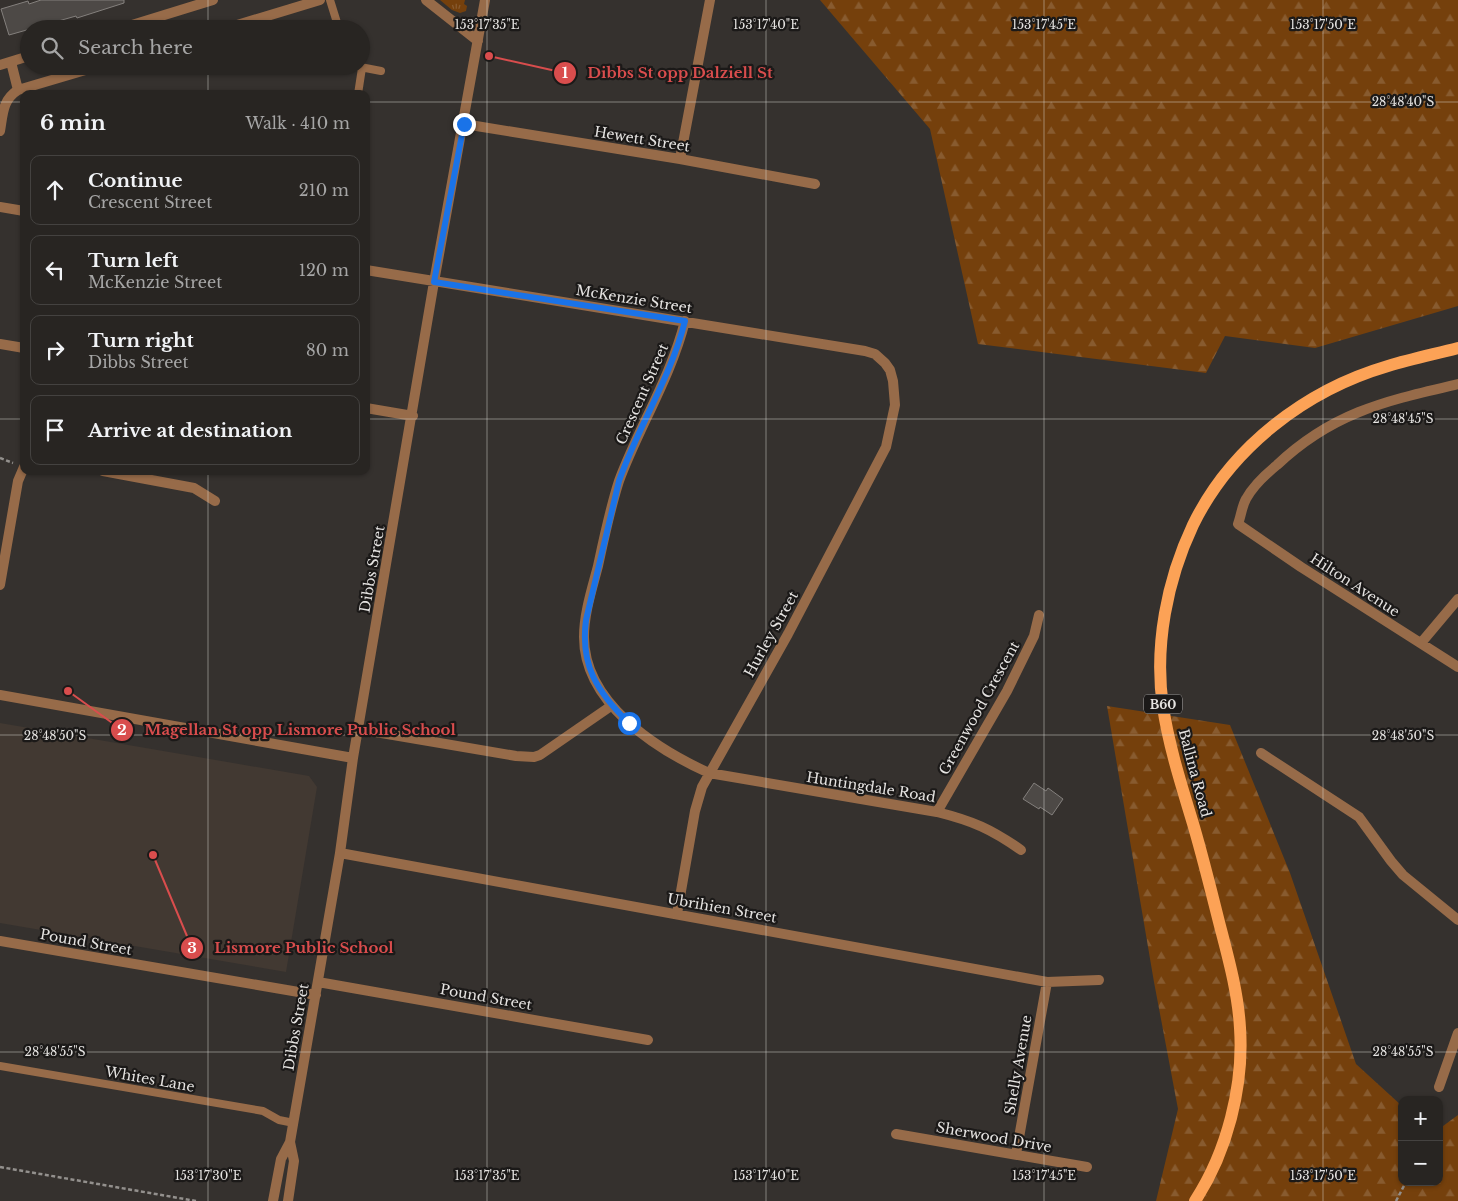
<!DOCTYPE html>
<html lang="en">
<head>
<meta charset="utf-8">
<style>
	body { margin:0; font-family:"Libre Baskerville",serif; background:#34312f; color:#f1f3f6 }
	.controls { position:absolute; right:15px; bottom:15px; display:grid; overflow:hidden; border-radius:10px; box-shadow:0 1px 4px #0004 }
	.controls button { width:45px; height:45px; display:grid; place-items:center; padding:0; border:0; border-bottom:1px solid #444240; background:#282522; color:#f1f3f6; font:25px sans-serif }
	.stop { position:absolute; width:15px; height:15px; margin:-11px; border:4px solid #1a73e8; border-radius:50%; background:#fff }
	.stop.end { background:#1a73e8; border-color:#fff; box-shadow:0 1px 5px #0008 }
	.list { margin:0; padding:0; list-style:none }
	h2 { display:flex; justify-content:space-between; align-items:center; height:65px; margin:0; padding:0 20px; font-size:21px }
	h2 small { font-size:16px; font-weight:400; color:#a5a5a5 }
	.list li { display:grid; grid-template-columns:32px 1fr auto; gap:15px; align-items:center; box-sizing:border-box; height:70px; margin:0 10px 10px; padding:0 10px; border:1px solid #444240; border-radius:10px }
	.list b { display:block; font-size:19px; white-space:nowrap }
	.list p { margin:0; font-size:16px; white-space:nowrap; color:#a5a5a5 }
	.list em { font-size:16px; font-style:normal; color:#a5a5a5 }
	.icon { flex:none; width:28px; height:28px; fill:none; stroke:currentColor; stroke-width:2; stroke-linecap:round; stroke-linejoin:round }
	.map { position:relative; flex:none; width:1458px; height:1201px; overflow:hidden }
	.search { position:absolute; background:#282522; box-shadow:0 1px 4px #0004; left:20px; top:20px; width:350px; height:55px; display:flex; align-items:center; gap:12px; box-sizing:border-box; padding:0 18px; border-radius:28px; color:#a5a5a5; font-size:19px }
	.panel { position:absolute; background:#282522; box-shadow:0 1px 4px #0004; left:20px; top:90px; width:350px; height:385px; border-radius:10px }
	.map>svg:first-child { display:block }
	.built { fill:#423932 }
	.grass { fill:url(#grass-tufts) }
	.forest { fill:url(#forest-firs) }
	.building { fill:#4d4946; stroke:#84807d }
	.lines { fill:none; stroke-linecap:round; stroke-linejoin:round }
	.path { stroke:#93908d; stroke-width:2.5; stroke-dasharray:4 2.5; stroke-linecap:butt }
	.service { stroke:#976b49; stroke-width:8 }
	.minor { stroke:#976b49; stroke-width:10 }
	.primary { stroke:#fca256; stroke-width:12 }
	.route { stroke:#1a73e8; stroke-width:6 }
	.ticks { fill:none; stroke:#e5e3e1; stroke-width:1; stroke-opacity:0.45 }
	.labels { text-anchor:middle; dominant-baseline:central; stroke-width:4.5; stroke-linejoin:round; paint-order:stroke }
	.shield { fill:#1b1918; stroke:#a8a6a5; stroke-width:1 }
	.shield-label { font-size:12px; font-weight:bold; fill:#e5e3e1 }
	.street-label { font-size:14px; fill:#e5e3e1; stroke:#1b1918 }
	.ticks-label { font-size:12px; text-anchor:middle; fill:#e5e3e1; stroke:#1b1918; stroke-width:4.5; stroke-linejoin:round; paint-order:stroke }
	.leader { fill:none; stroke:#d94d4d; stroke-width:2 }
	.callout-dot { fill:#d94d4d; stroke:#1b1918; stroke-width:2 }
	.mark-label { font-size:15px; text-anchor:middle; font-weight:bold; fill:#fff }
	.callout-label { font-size:15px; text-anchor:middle; font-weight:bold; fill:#d94d4d; stroke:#1b1918; stroke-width:4.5; stroke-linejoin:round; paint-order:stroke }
</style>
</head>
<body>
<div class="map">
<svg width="1458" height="1201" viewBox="0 0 1458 1201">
	<defs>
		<pattern id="grass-tufts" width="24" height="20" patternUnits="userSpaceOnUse" patternTransform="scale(1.25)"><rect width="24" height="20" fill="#75400c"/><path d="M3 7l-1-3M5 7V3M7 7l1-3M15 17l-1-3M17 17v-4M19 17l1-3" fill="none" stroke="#885b2f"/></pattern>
		<pattern id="forest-firs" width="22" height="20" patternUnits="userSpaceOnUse" patternTransform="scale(1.25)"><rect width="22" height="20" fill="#75400c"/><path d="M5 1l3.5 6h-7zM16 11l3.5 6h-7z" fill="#885b2f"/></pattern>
	</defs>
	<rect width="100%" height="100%" fill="#35312e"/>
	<path class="built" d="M0,723L309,776L317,787L286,972L0,923Z"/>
	<path class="grass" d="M440,0H465L464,4L467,6L466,11L460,13L452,10Z"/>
	<path class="forest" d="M820,0H1458V306L1315,348L1225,336L1206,373L978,344L930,129Z
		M1107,706L1230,725L1290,873L1356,1064L1402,1106V1182H1439V1129L1458,1115V1201H1156L1178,1109L1154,982Z"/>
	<path class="building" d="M41,0H124V3L77,18L76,16L9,35L1,9L28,1L29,4Z
		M1034,783L1046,791L1048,788L1063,799L1052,815L1040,807L1039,809L1023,799Z"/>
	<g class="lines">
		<path class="path" d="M0,458L13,463
			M0,1167L196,1201
			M1396,1201L1406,1182"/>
		<path class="service" d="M330,0L339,29
			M355,66L381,71
			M358,94L362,68
			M0,1066L263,1111L279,1120L294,1123"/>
		<path class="minor" d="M426,0L478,41
			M119,29L213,0
			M224,29L320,0
			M11,62L18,90
			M0,65L29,56
			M464,124L680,159L815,184
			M0,131C3,115 2,100 18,90L99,66
			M680,159L710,0
			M0,207L24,211
			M366,270L865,351L875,354L885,363L890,370L893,381L895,405L886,447L788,634L702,787L695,811L677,914
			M685,321C671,377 639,427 619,481C610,509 604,538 598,566C592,589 584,613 584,637C584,703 656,749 709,773L937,812C973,821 991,829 1021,850
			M0,344L24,348
			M1458,384C1386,401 1333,412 1277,465C1266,474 1253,486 1246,499C1242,506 1241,516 1238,524L1301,567L1458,667
			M366,408L413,416
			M103,471L194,488L215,501
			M0,585L18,481L24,467
			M1421,643L1458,599
			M0,695L353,758
			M358,729L516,756L534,757L540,755L611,706
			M1261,753L1359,817L1391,861L1403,875L1458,920
			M937,812L1007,691L1034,636L1039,615
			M340,853C575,898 811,939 1047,982L1099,980
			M0,941L316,995
			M318,982L648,1040
			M1439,1087L1458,1033
			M896,1134L1087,1167
			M1016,1154L1047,982
			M273,1201L281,1159L290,1142L340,853L353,758L434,282L485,0
			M288,1201L294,1161L290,1142"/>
		<path class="primary" d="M1195,1201C1227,1152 1244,1086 1240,1028C1238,992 1228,957 1219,922C1211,890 1203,858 1194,827C1182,787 1169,747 1163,707C1154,646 1167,580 1193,525C1231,447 1306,390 1388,366C1411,359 1435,354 1458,348"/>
	</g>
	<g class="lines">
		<path class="route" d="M464,124L434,282L685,321C671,377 638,427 619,481L586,620C580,665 597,692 629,723"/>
	</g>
	<path class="ticks" d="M208,0V29M487,0V1201M766,0V1201M1044,0V1201M1323,0V1201M208,66V94M0,102H24M366,102H1458M0,419H24M366,419H1458M208,471V1201M0,735H1458M0,1052H1458"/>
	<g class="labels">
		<rect class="shield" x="1144" y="694.5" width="38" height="19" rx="4"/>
		<g class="shield-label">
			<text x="1163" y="704">B60</text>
		</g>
		<g class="street-label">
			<text transform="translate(642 139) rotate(9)">Hewett Street</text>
			<text transform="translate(634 299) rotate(9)">McKenzie Street</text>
			<text transform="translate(642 394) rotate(-66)">Crescent Street</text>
			<text transform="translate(372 569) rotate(-80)">Dibbs Street</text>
			<text transform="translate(1355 585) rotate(33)">Hilton Avenue</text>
			<text transform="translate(771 634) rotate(-61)">Hurley Street</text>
			<text transform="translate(979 708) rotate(-61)">Greenwood Crescent</text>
			<text transform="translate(1195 773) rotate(75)">Ballina Road</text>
			<text transform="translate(871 787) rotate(9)">Huntingdale Road</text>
			<text transform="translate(722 908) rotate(10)">Ubrihien Street</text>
			<text transform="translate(86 942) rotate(10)">Pound Street</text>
			<text transform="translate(486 997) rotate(10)">Pound Street</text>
			<text transform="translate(296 1027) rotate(-80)">Dibbs Street</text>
			<text transform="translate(1018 1065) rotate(-80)">Shelly Avenue</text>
			<text transform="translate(150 1079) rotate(10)">Whites Lane</text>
			<text transform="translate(994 1137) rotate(10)">Sherwood Drive</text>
		</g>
	</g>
	<g class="ticks-label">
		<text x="487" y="29">153°17'35"E</text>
		<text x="766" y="29">153°17'40"E</text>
		<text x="1044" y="29">153°17'45"E</text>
		<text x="1323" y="29">153°17'50"E</text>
		<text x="1403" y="106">28°48'40"S</text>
		<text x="1403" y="423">28°48'45"S</text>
		<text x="55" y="740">28°48'50"S</text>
		<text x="1403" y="740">28°48'50"S</text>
		<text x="55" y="1056">28°48'55"S</text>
		<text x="1403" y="1056">28°48'55"S</text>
		<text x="208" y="1180">153°17'30"E</text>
		<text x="487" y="1180">153°17'35"E</text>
		<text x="766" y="1180">153°17'40"E</text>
		<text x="1044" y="1180">153°17'45"E</text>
		<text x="1323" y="1180">153°17'50"E</text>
	</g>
	<path class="leader" d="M489 56L565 73M68 691L122 730M153 855L192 948"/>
	<g class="callout-dot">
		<circle cx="489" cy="56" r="5"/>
		<circle cx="68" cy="691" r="5"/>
		<circle cx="153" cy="855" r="5"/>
		<circle cx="565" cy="73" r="12"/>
		<circle cx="122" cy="730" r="12"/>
		<circle cx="192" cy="948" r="12"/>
	</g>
	<g class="mark-label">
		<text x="565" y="78">1</text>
		<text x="122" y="735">2</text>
		<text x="192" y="953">3</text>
	</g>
	<g class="callout-label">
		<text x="680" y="78">Dibbs St opp Dalziell St</text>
		<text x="300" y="735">Magellan St opp Lismore Public School</text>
		<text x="304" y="953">Lismore Public School</text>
	</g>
</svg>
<div class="controls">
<button>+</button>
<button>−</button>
</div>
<div class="stop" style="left:629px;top:723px"></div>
<div class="stop end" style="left:464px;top:124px"></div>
<div class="search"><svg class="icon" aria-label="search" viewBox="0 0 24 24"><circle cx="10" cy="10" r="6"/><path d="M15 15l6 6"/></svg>Search here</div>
<section class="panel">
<h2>6 min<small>Walk · 410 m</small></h2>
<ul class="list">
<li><svg class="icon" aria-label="ahead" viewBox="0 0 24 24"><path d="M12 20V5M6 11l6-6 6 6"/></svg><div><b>Continue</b><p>Crescent Street</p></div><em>210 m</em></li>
<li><svg class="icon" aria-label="left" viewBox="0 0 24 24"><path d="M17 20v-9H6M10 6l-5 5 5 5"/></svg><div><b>Turn left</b><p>McKenzie Street</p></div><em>120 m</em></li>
<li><svg class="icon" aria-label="right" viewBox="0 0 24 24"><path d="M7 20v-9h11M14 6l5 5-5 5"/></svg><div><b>Turn right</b><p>Dibbs Street</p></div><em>80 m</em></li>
<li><svg class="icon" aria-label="arrive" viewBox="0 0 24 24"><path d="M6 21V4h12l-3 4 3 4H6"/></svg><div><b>Arrive at destination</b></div></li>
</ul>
</section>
</div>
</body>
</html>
